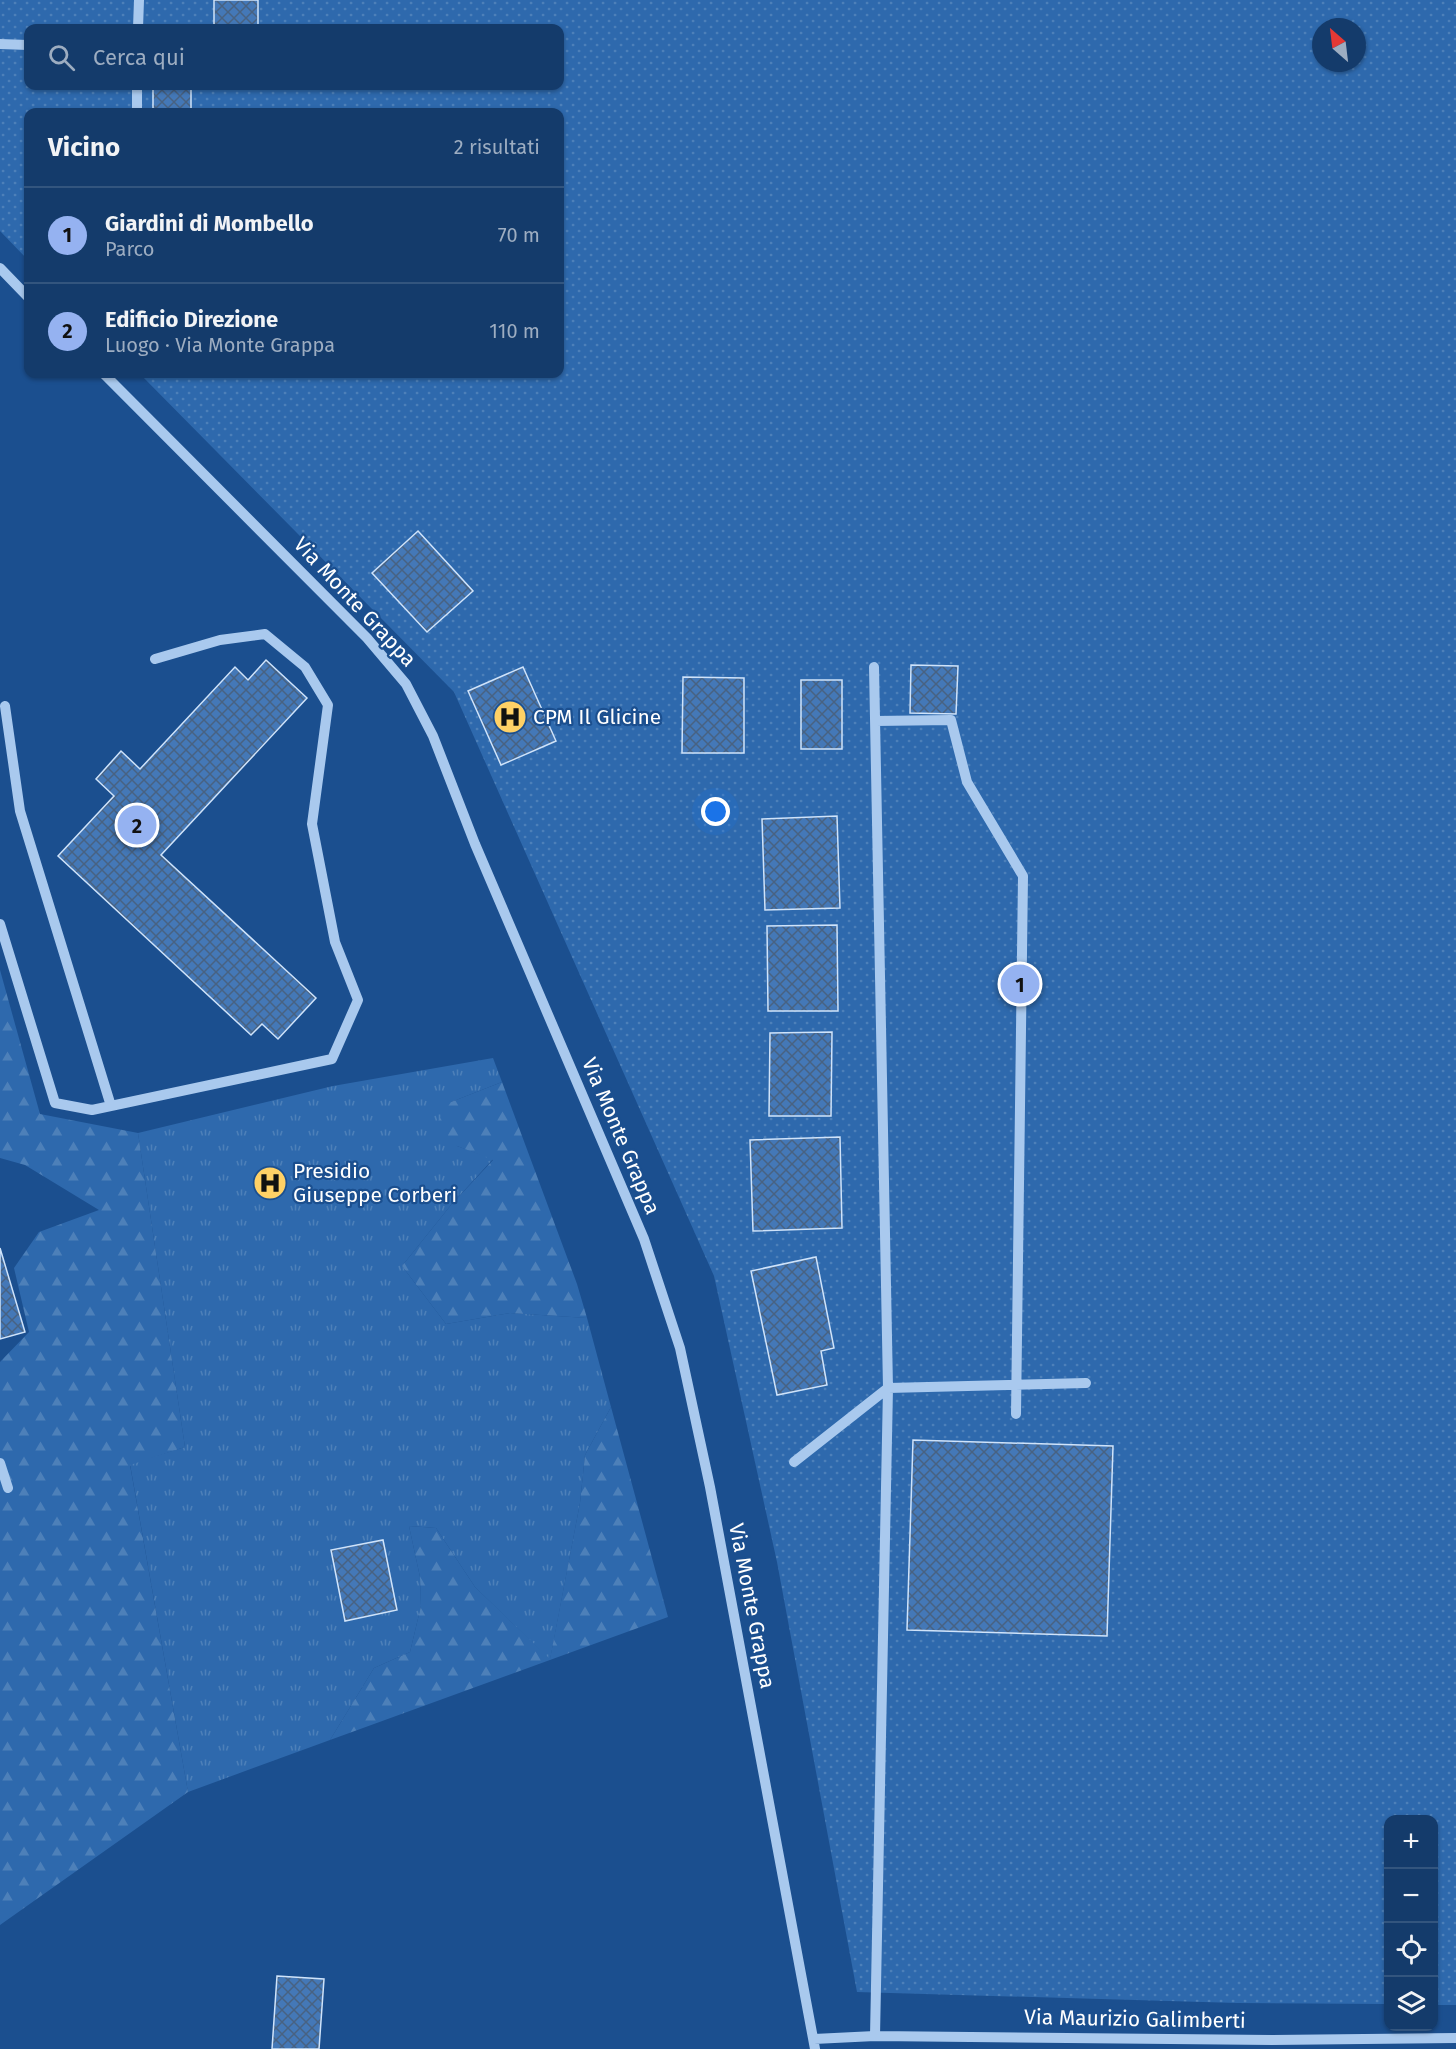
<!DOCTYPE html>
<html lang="it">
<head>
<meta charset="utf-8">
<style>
	body { margin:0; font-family:"Fira Sans",sans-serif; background:#1d4271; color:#f1f3f6 }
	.controls { position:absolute; right:18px; bottom:18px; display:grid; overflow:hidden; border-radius:12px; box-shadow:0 2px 4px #0004 }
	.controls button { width:54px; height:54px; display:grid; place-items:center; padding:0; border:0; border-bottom:2px solid #33557e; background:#143b6b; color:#f1f3f6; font:30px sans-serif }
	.compass { position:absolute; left:1312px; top:18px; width:54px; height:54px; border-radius:50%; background:#143b6b; box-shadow:0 2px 4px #0004; rotate:332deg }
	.you { position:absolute; left:716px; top:812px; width:21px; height:21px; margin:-15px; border:4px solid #fff; border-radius:50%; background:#1a73e8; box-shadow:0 0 0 9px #1a73e833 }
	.badge { display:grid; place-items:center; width:39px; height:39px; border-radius:50%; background:#95b2f1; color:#111; font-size:20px; font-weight:700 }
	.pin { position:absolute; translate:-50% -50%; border:3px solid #fff; box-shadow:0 2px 6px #0006 }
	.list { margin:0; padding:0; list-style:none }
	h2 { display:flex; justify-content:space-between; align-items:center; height:78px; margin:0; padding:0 24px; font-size:26px }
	h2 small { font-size:20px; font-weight:400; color:#9dadc1 }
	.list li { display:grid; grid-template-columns:39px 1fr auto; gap:18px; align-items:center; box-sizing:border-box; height:96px; padding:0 24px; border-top:2px solid #33557e }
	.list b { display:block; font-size:22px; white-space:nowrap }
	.list p { margin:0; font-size:20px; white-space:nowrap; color:#9dadc1 }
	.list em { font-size:20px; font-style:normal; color:#9dadc1 }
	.icon { flex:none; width:33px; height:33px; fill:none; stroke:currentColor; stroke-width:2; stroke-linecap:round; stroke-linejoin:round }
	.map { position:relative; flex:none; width:1456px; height:2049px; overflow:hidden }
	.search { position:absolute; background:#143b6b; box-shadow:0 2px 4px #0004; left:24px; top:24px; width:540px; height:66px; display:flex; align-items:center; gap:15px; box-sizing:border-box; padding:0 21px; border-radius:12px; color:#9dadc1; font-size:22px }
	.panel { position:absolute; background:#143b6b; box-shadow:0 2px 4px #0004; left:24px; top:108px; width:540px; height:270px; border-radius:12px }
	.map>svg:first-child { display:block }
	.grass { fill:url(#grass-tufts); fill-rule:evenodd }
	.forest { fill:url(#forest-firs) }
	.park { fill:url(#park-dots); fill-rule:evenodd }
	.building { fill:url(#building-cross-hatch); stroke:#cfe3fa; stroke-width:1.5 }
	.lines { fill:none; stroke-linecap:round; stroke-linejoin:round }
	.minor { stroke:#a9c9ee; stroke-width:10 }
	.labels { text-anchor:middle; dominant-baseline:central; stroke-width:4.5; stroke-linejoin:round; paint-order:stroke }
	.street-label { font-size:21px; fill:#fff; stroke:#1b4f8f }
	.poi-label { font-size:21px; fill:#fff; stroke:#1b4f8f; text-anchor:start }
</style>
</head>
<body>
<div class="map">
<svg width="1456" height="2049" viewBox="0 0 1456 2049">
	<defs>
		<pattern id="grass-tufts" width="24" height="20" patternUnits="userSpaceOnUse" patternTransform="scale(1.5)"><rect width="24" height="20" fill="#2e69ad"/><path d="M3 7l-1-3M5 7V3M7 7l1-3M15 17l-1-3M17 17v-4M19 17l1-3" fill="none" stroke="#4d80b9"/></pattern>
		<pattern id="forest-firs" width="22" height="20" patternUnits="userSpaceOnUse" patternTransform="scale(1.5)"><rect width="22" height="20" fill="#2e69ad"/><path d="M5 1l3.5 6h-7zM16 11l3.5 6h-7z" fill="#4d80b9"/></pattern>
		<pattern id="park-dots" width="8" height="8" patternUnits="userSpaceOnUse" patternTransform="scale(1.5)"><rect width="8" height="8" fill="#2e69ad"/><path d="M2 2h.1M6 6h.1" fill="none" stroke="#4d80b9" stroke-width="1.8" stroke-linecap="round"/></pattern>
		<pattern id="building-cross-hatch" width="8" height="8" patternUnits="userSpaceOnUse" patternTransform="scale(1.5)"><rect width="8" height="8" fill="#4478b7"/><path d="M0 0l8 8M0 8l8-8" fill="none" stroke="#486282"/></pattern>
	</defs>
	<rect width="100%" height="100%" fill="#1b4f8f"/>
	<path class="grass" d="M493,1058L502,1082L451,1102L457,1146L493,1159L451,1205L402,1266L446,1324L510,1313L587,1318L611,1407L585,1455L580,1503L550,1660L475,1587L436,1528L409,1526L420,1577L421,1606L410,1652L374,1668L330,1740L188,1792L130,1464L185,1447L138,1133L333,1086ZM383,1540L397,1610L345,1621L331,1550Z"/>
	<path class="forest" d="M0,970L40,1114L138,1133L185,1447L130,1465L188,1792L0,1925V1362L29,1332L14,1268L39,1232L99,1210L25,1165L0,1158Z
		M502,1082L577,1284L587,1318L510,1313L446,1324L402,1266L451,1205L493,1160L457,1146L437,1123L451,1102Z
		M611,1407L668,1617L330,1740L374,1668L410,1652L421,1606L420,1577L409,1526L436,1528L475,1587L550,1659L580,1503L585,1455Z"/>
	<path class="park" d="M0,0H1456V2005H1434V1820H1388V2004L1237,2003L857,1992L777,1562L714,1276L454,692L140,374H560V112H28V260L0,231ZM1321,27H1357V63H1321ZM28,28H560V86H28Z"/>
	<path class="building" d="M214,0H258V28H214Z
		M153,86H191V112H153Z
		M418,531L473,591L427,632L372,573Z
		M266,660L307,698L161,855L316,998L278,1039L262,1024L251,1035L58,856L114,796L96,779L121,751L140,769L235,667L248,680Z
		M911,665L958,666L956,714L910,713Z
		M523,667L556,741L501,765L468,691Z
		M683,677L744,678V753H682Z
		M801,680H842V749H801Z
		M837,816L840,908L765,910L762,819Z
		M837,925L838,1011H768L767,926Z
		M832,1032L831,1116H769L770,1033Z
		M840,1137L842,1228L753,1231L750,1140Z
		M0,1248L25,1332L0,1339Z
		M816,1257L834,1348L821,1351L827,1385L777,1395L751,1271Z
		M913,1440L1113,1446L1107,1636L907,1630Z
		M383,1540L397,1610L345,1621L331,1550Z
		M277,1976L324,1979L319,2049H272Z"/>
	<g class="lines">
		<path class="minor" d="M138,28L139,0
			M0,44L28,45
			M137,86V112
			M0,268L28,297
			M104,374L367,638L406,684L433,736L475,844L644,1239L680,1348L710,1487L815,2049
			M874,667L888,1388L875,2036
			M5,706L20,811L111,1106
			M875,721L951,720L967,782L1023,876L1016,1414
			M0,924L55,1103L92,1110L332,1059L358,1000L335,942L312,824L328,705L305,667L265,634L220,640L155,659
			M794,1462L888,1388L1086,1383
			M0,1463L8,1488
			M814,2039L875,2036L1272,2040L1456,2038"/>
	</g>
	<defs>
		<symbol id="hospital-disc" viewBox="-11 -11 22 22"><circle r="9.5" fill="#ffd166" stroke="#1b4f8f"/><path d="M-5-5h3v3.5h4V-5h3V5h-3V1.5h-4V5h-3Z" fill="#111"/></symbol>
	</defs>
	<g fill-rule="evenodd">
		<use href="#hospital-disc" x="491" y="698" width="38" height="38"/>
		<use href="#hospital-disc" x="251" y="1164" width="38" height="38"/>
	</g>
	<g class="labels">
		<g class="street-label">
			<text transform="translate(355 602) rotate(47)">Via Monte Grappa</text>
			<text transform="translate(621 1136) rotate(67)">Via Monte Grappa</text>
			<text transform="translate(752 1606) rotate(79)">Via Monte Grappa</text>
			<text transform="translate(1135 2019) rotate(1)">Via Maurizio Galimberti</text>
		</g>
		<g class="poi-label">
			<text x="533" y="717">CPM Il Glicine</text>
			<text x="293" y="1171">Presidio<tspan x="293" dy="24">Giuseppe Corberi</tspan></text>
		</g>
	</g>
</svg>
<div class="controls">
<button>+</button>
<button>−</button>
<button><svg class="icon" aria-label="locate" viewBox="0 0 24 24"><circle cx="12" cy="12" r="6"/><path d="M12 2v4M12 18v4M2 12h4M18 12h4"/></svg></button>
<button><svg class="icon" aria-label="layers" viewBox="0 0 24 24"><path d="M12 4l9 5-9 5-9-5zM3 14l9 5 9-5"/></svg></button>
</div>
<svg class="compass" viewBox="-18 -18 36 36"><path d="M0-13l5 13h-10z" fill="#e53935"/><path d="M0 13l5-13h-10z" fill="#9dadc1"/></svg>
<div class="you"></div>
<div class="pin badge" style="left:1020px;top:984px">1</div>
<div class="pin badge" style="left:137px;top:825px">2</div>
<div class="search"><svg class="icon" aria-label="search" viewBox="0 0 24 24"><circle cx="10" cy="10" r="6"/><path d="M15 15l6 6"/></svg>Cerca qui</div>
<section class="panel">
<h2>Vicino<small>2 risultati</small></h2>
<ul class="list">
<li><span class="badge">1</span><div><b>Giardini di Mombello</b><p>Parco</p></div><em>70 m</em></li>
<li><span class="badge">2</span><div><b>Edificio Direzione</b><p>Luogo · Via Monte Grappa</p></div><em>110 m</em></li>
</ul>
</section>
</div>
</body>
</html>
